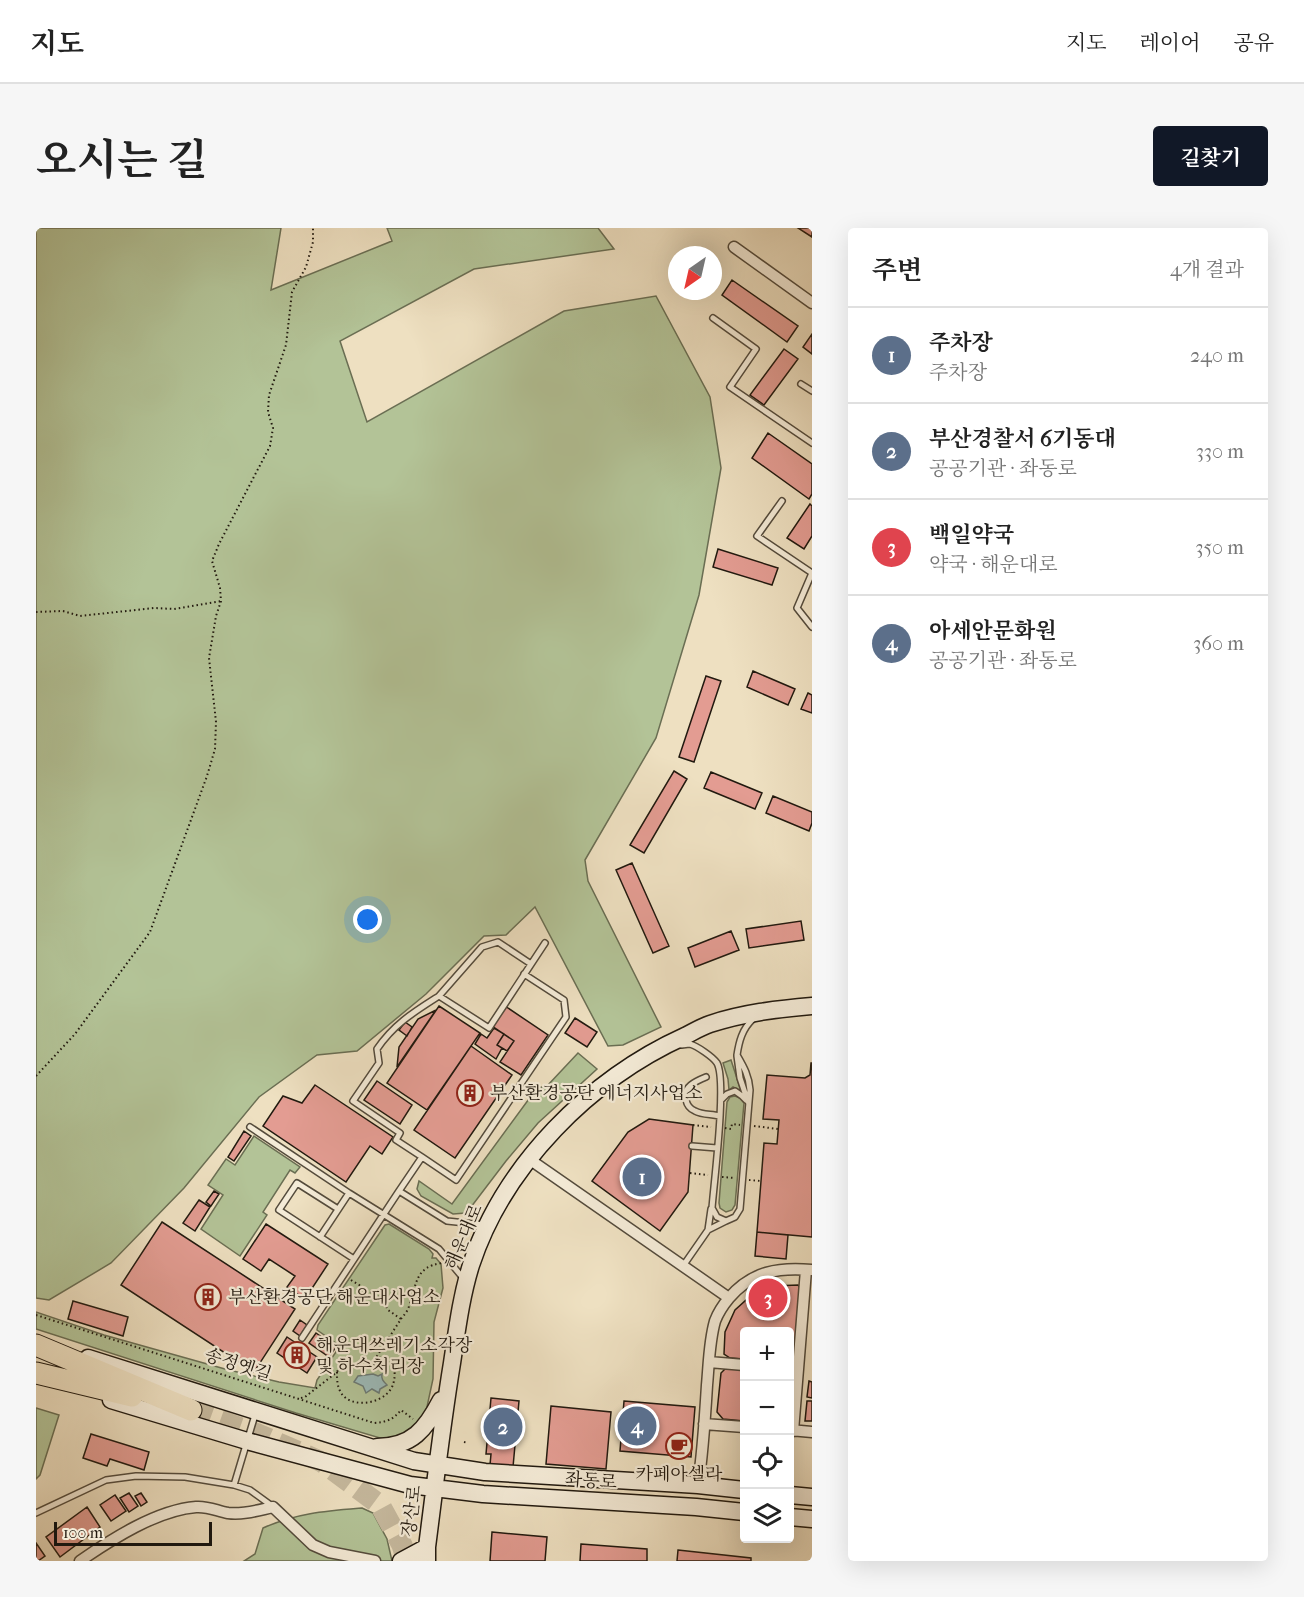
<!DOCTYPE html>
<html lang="ko">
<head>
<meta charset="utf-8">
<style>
	body { margin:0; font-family:"IM FELL French Canon","Noto Serif KR",serif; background:#f6f6f6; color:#222 }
	.controls { position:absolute; right:18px; bottom:18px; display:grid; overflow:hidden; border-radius:6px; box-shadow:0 6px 24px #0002 }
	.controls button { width:54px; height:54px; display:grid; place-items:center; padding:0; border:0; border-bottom:2px solid #e0e0e0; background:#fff; color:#222; font:30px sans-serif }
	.compass { position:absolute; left:632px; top:18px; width:54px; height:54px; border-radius:50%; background:#fff; box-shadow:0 6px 24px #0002; rotate:214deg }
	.scale { position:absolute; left:18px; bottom:15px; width:158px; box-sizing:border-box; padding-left:6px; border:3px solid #21190f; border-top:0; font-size:16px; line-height:21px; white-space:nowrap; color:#21190f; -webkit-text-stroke:4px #f4ebd7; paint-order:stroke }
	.you { position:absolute; left:332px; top:692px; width:21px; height:21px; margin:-15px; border:4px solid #fff; border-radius:50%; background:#1a73e8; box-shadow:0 0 0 9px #1a73e833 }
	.badge { display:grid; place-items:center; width:39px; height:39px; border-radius:50%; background:#111827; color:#fff; font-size:20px; font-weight:700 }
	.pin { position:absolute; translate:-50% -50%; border:3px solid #fff; box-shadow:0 2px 6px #0006 }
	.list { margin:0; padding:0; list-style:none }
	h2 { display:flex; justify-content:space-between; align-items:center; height:78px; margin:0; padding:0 24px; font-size:26px }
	h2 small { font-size:20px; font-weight:400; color:#767676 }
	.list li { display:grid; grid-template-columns:39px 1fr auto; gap:18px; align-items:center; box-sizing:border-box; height:96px; padding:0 24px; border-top:2px solid #e0e0e0 }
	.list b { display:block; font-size:22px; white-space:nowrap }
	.list p { margin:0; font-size:20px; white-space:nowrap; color:#767676 }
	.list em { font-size:20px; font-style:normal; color:#767676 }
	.icon { flex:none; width:33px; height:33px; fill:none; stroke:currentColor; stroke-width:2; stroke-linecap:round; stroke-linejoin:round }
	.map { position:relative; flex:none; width:776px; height:1333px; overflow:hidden; border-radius:6px }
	header { display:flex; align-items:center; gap:36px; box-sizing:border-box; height:84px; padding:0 30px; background:#fff; border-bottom:2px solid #e0e0e0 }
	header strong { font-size:28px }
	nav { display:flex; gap:33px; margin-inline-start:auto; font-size:21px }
	.intro { display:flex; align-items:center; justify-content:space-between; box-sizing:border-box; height:144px; padding:0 36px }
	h1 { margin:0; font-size:42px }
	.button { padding:15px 27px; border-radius:6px; background:#111827; color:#fff; font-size:21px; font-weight:700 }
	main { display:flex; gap:36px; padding:0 36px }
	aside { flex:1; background:#fff; border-radius:6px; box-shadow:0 6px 24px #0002 }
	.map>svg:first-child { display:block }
	.green { fill:#b3c397; stroke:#6a6e53; stroke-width:1.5 }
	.water { fill:#9cbbba; stroke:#6b7a76; stroke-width:1.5 }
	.building { fill:#e39c92; stroke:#21190f; stroke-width:1.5 }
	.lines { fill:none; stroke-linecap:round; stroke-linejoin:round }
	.highway-tunnel { stroke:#c5b89d; stroke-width:21; stroke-dasharray:21 10; stroke-linecap:butt }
	.lane-casing { stroke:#544b3c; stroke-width:8 }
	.street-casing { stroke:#544b3c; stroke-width:13 }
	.secondary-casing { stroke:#21190f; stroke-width:19 }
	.highway-casing { stroke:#21190f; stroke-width:23 }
	.path { stroke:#21190f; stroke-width:2; stroke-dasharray:1.5 3; stroke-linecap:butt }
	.lane { stroke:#f4ebd7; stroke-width:5 }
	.street { stroke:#f4ebd7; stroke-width:10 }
	.secondary { stroke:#f4ebd7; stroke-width:16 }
	.highway { stroke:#eee0c1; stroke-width:21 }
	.labels { text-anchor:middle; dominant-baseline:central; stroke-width:4.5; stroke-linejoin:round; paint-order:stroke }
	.poi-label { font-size:18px; fill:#21190f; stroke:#f4ebd7; text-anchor:start }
	.street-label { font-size:18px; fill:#21190f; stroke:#f4ebd7 }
</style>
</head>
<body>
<header>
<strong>지도</strong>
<nav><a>지도</a><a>레이어</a><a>공유</a></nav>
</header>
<div class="intro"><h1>오시는 길</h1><a class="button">길찾기</a></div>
<main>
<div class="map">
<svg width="776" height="1333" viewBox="0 0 776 1333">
	<rect width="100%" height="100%" fill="#eee0c1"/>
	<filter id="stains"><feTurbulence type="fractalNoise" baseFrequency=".00333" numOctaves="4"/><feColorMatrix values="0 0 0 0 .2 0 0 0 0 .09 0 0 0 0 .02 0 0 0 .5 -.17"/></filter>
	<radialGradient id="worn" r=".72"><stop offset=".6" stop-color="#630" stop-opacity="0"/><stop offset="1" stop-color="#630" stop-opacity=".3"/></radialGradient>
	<path class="green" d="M0,0H245L235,62L356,13L351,0H562L578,21L438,41L304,113L331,194L528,83L620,68L674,169L685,240L663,367L620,510L549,632L552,653L625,799L587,817L572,818L499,679L470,707L448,708L390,766L321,823L281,827L223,869L148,960L75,1035L13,1072L0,1070Z
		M542,825L561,841L502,895L470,933L435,979L430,985L417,986L385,968L381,961L383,953L416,976L501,860L511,858Z
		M695,832L705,863L697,859L693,862L692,851L687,835Z
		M699,868L704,870L708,875L699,977L696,982L690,984L684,980L683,975L691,874L694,869Z
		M218,908L264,939L259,945L254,942L227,984L231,987L204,1028L165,1001L187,967L172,957L190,931L199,937Z
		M353,996L393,1021L397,1026L396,1030H400L405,1036L407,1060L398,1094L397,1151L389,1188L382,1198L354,1213L260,1185L0,1101V1084L68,1107L189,1141L243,1154L279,1160L281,1152L304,1118L281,1102L282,1097L349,997Z
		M0,1180L23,1187L4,1247L0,1251Z
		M326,1280L337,1285L351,1311L356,1333H208L219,1326L227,1300C261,1285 290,1283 326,1280Z"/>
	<path class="water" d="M337,1146L342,1148L346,1146C345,1151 347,1153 351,1157L344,1161L343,1165L336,1161L330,1165L327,1158L318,1154L322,1148Z"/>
	<path class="building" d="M762,0H776V9Z
		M696,52L762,98L751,114L686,67Z
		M776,106V126L767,119Z
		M748,121L762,131L728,177L714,167Z
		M732,205L776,236V266L773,271L716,230Z
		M774,276L776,278V308L768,321L751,310Z
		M682,321L742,340L736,357L677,339Z
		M717,443L759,461L752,477L711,459Z
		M670,448L685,453L658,534L643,529Z
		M772,465L776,467V485L765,481Z
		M638,543L651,551L608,625L594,617Z
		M675,544L726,565L719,581L668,560Z
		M737,568L776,584V595L773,603L730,585Z
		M596,635L633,718L617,725L580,642Z
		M765,693L768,712L713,720L710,701Z
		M695,703L703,722L659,739L652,720Z
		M403,778L444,805L391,882L351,855Z
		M469,778L512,807L485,847L464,834L478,813L456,798Z
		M400,782L361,839L363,819L382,791Z
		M539,790L561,804L551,819L529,805Z
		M369,794L376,799L371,808L363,802Z
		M458,800L468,806L461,817L466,820L460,831L439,816L445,806L451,810Z
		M468,806L478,813L471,823L461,817Z
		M435,818L476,847L419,930L378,902Z
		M775,835H776V1009L721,1004L728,915L741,916L743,892L727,891L731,847L769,850L774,847Z
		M341,853L376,877L364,896L328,872Z
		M279,857L357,909L346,926L334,918L310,954L227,898L247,868L266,875Z
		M613,891L657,897L652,964L624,1003L556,953L592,904Z
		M208,903L215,908L198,933L192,929Z
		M178,963L183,966L175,978L170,974Z
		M163,972L174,979L159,1003L147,995Z
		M126,994L259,1081L218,1144L85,1057Z
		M230,996L292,1036L269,1071L251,1059L259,1048L233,1031L225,1043L207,1031Z
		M721,1004L752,1007L750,1031L719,1028Z
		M762,1057L765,1061L758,1131L754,1134V1104H708V1131L694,1130L688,1126L689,1104L699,1082L719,1064L737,1058Z
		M37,1073L92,1089L87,1108L32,1091Z
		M264,1092L271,1097L264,1108L257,1103Z
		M280,1105L300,1119L293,1129L273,1115Z
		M251,1109L281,1129L271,1145L241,1125Z
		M690,1140L708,1142V1193L687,1191L681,1184L685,1145Z
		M773,1153L776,1154V1170L771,1169Z
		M455,1170L483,1173L477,1239L454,1237L455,1226H450Z
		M588,1173L659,1179L655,1229L584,1223Z
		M771,1173H776V1193H769Z
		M515,1178L575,1184L570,1241L510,1236Z
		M55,1206L113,1224L108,1242L74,1231L71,1238L47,1230Z
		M93,1265L102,1278L93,1284L84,1270Z
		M105,1265L111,1274L105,1278L99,1268Z
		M79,1267L90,1283L75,1293L64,1277Z
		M51,1279L64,1299L24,1329L10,1309Z
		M456,1304L511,1309L509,1333H454Z
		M0,1315L9,1328L2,1333H0Z
		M545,1316L611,1321V1333H544Z
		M642,1322L715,1330V1333H641Z"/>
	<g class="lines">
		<path class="highway-tunnel" d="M155,1182L222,1206L286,1234L344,1277L366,1317L371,1333"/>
		<defs>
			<path id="lane" d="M677,90L720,121L694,159L776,215
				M765,156L776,163
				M746,273L721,308L776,345
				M776,345L761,380L776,399
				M403,768L446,719L462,714L495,736
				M645,817C646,817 653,816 654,816C661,818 677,829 681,835C691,853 678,954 676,980L681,989L690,993L699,989L704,981L714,862C713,848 708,839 701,827C703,814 706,801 717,791
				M701,828L704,850L712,874
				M670,849C660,853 646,859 650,872C651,877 654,881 659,883C666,887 676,886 683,888
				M685,872L691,866L699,863L706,868L710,872
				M214,899L313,965L403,1021L427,1050
				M656,918L681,920
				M386,929L420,952L530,789L528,772L488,746
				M302,981L261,955L243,982L318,1031
				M449,997L411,993L363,963L386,929L360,912L364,905L317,873L343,835L341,821C358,796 378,784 403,768L453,800L509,715
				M672,1002L690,993
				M284,1009L313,965
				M647,1038L672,1002L675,981
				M266,1110L363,963
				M198,1257L219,1187
				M0,1285L70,1252L100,1248L149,1249L198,1257L214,1262L236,1278"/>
			<path id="street" d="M698,19L776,75
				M493,931L693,1070
				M673,1134L708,1137
				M668,1196L708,1199
				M754,1202L776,1204
				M757,1203L770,1042
				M662,1257C667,1224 669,1190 671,1157C673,1136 673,1114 679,1093C682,1085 688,1076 693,1070C716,1043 743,1039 776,1042
				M44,1333C76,1311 121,1282 160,1279C172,1278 181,1283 192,1285C207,1287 223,1282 237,1279L277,1317L293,1324L339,1333"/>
			<path id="secondary" d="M52,1130L378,1233L449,1244L662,1257L708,1262
				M75,1172L211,1213L374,1257L447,1266L660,1279L708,1284
				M341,1219C376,1219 390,1201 405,1172
				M754,1267L776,1269
				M754,1289L776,1291
				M365,1333L391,1319
				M391,1333V1319C399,1257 406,1196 416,1135C421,1102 425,1069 435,1037C468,937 554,851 649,808C657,804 665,799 674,796C707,785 741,781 776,778"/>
			<path id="highway" d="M0,1117L155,1182
				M0,1145L96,1168"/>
		</defs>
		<use href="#lane" class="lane-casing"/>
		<use href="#street" class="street-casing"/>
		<use href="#secondary" class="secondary-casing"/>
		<use href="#highway" class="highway-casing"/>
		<path class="path" d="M0,384L27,383L44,388L118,380L138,381L185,373
			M0,848L39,806L114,704L171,548L179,521L180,494L173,430L180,388L185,373L184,360L176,333L183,316L234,218L237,200L232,184L233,167L250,117L256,64L270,39L277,14V0
			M657,897L675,899
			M718,898L742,901
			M689,900L695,901L696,896L704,897
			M654,945L672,947
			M686,949L699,950
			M713,952L725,953
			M315,1052L346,1071L352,1082L365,1091L341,1128L335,1144
			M0,1087L338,1195C350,1194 357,1192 365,1182L377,1191
			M365,1091C368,1087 372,1083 373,1078C381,1057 378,1039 406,1035
			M301,1144C301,1150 301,1157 304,1163C314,1184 356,1175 358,1152C359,1148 359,1143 357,1139C354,1134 346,1131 341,1128
			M265,1170L269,1169L301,1144L303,1140L338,1136
			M428,1214L432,1215"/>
		<use href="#lane" class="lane"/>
		<use href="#street" class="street"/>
		<use href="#secondary" class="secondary"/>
		<use href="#highway" class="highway"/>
	</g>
	<defs>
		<symbol id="building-ring" viewBox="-11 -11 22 22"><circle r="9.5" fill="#f4ebd7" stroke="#8f2418" stroke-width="1.5"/><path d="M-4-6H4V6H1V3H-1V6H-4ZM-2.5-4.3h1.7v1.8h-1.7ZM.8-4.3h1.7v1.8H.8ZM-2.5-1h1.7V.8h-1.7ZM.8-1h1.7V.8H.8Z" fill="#8f2418"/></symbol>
		<symbol id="cafe-ring" viewBox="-11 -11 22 22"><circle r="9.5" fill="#f4ebd7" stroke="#8f2418" stroke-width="1.5"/><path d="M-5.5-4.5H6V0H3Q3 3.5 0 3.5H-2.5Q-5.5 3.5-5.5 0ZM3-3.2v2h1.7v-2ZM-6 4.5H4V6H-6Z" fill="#8f2418"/></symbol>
	</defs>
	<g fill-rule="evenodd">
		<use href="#building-ring" x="419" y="850" width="30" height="30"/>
		<use href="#building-ring" x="157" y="1054" width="30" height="30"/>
		<use href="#building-ring" x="246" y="1112" width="30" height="30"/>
		<use href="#cafe-ring" x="628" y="1203" width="30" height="30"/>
	</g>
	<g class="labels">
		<g class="poi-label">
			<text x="454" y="865">부산환경공단 에너지사업소</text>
			<text x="192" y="1069">부산환경공단 해운대사업소</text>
			<text x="280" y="1117">해운대쓰레기소각장<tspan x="280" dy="21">및 하수처리장</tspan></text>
			<text x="643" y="1246" text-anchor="middle">카페아셀라</text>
		</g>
		<g class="street-label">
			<text transform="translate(428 1009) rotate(-67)">해운대로</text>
			<text transform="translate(202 1137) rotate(18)">송정옛길</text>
			<text transform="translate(555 1253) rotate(4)">좌동로</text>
			<text transform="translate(376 1283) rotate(-83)">장산로</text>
		</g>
	</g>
	<rect width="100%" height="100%" filter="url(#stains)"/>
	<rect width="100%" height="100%" fill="url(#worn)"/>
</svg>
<div class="controls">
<button>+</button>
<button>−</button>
<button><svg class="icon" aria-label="locate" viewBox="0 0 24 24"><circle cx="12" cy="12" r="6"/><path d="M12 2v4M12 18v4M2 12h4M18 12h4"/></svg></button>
<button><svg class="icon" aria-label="layers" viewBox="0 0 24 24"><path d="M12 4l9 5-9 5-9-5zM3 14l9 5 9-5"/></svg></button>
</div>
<svg class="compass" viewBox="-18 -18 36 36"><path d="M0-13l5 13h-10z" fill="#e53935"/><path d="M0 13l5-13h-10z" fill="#767676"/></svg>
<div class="scale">100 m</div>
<div class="you"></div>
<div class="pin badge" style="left:606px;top:949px;background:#5c6f8a">1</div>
<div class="pin badge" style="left:467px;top:1199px;background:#5c6f8a">2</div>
<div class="pin badge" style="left:732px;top:1070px;background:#e0444e">3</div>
<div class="pin badge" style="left:601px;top:1198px;background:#5c6f8a">4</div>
</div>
<aside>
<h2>주변<small>4개 결과</small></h2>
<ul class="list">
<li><span class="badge" style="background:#5c6f8a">1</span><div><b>주차장</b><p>주차장</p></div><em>240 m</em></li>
<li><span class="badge" style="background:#5c6f8a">2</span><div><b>부산경찰서 6기동대</b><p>공공기관 · 좌동로</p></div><em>330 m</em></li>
<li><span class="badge" style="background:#e0444e">3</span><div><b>백일약국</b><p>약국 · 해운대로</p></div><em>350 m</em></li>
<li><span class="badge" style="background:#5c6f8a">4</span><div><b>아세안문화원</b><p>공공기관 · 좌동로</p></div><em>360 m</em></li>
</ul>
</aside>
</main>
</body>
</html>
